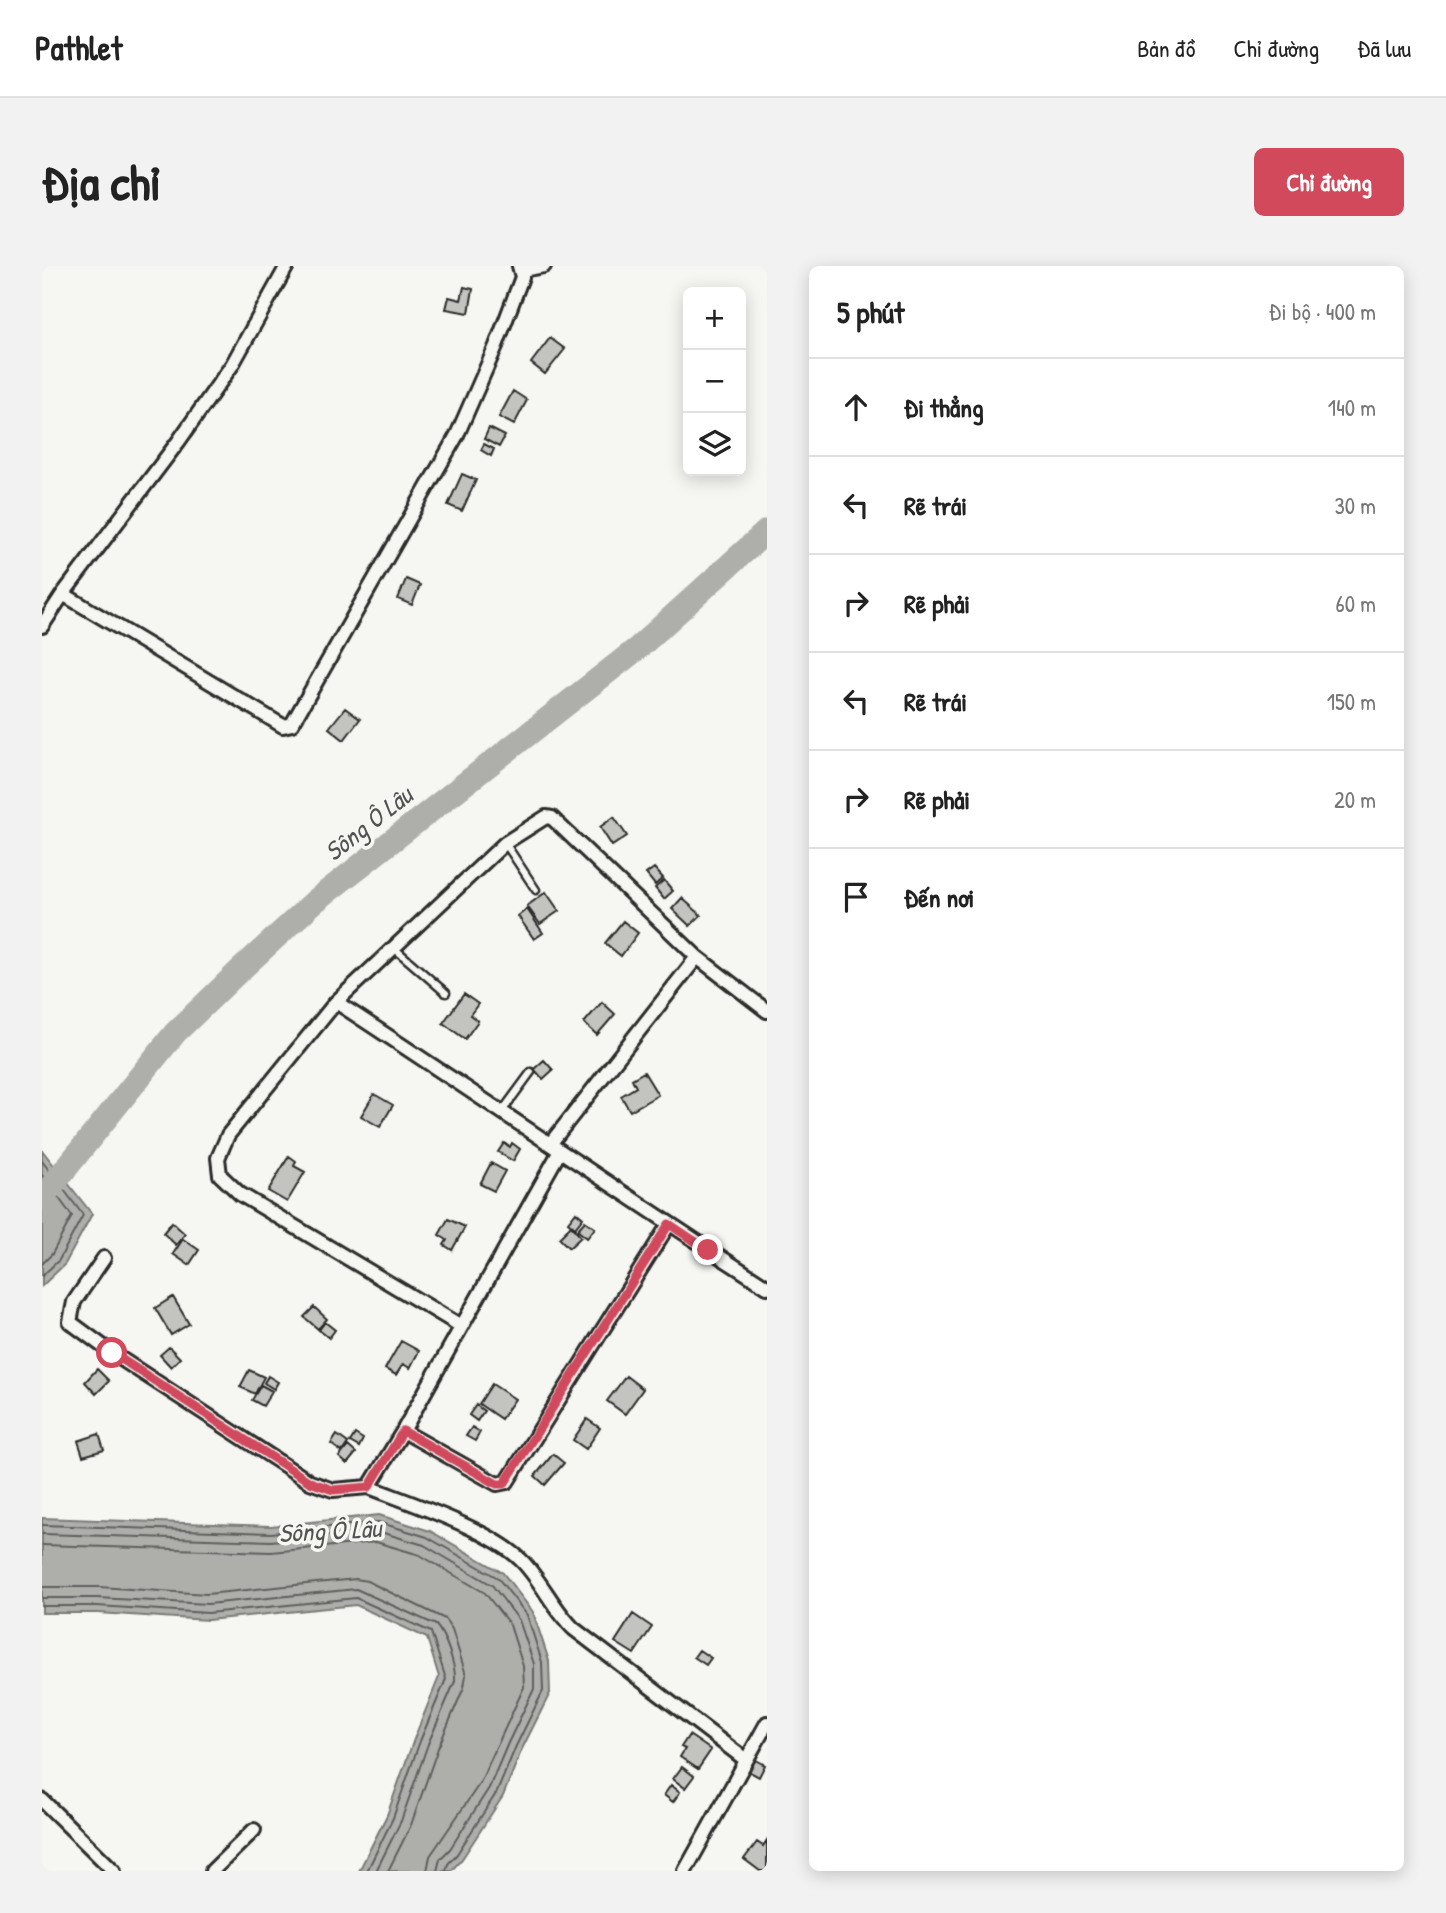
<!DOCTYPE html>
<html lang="vi">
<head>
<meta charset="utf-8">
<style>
	body { margin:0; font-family:"Patrick Hand",sans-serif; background:#f2f2f2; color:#222 }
	.controls { position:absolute; right:21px; top:21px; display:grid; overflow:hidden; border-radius:10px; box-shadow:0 4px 18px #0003 }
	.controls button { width:63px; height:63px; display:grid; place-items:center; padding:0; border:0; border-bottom:2px solid #e0e0e0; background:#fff; color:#222; font:35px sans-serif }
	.stop { position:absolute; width:21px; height:21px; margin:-16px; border:5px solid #d1495b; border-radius:50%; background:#fff }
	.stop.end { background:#d1495b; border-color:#fff; box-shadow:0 2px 7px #0008 }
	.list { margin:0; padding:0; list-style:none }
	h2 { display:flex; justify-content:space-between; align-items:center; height:91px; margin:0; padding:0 28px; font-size:30px }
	h2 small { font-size:23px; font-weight:400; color:#767676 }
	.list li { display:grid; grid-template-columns:46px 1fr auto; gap:21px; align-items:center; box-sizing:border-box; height:98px; padding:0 28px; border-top:2px solid #e0e0e0 }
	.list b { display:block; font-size:26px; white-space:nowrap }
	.list em { font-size:23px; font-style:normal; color:#767676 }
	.icon { flex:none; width:38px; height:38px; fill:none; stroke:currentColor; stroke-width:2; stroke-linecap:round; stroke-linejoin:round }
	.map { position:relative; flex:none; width:725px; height:1605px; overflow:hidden; border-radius:10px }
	header { display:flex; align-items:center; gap:42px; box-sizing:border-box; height:98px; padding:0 35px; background:#fff; border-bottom:2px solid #e0e0e0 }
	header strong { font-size:33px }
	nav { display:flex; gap:38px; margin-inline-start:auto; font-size:24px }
	.intro { display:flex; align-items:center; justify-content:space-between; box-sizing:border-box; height:168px; padding:0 42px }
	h1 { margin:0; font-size:49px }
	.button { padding:18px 32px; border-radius:10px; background:#d1495b; color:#fff; font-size:24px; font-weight:700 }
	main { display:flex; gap:42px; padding:0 42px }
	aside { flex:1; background:#fff; border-radius:10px; box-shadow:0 4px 18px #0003 }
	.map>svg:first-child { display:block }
	.water { fill:#aeaeab; stroke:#7a7a78; stroke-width:2 }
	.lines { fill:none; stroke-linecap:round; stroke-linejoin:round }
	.shore { stroke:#5f5f5e; stroke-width:2 }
	.river { stroke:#aeaeab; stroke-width:24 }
	.building { fill:#c3c3c0; stroke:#2b2b2b; stroke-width:2 }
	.service-casing { stroke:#2b2b2b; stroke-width:11 }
	.minor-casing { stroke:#2b2b2b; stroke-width:18 }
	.service { stroke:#f6f6f2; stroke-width:6 }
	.minor { stroke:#f6f6f2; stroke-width:12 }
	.route { stroke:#d1495b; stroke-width:9 }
	.labels { text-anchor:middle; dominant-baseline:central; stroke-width:7; stroke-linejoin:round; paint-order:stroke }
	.water-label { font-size:26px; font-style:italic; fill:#525251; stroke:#f6f6f2 }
</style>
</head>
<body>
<header>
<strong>Pathlet</strong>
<nav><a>Bản đồ</a><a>Chỉ đường</a><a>Đã lưu</a></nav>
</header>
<div class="intro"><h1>Địa chỉ</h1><a class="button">Chỉ đường</a></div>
<main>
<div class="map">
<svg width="725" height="1605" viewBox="0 0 725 1605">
	<rect width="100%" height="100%" fill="#f6f6f2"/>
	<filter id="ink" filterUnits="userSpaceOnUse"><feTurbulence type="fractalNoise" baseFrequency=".0143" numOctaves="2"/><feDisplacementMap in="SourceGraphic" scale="14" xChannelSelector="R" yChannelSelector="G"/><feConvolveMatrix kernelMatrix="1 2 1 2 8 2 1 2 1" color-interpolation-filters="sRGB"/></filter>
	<g filter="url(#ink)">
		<path class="water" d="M0,884L50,948L23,998L0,1020Z
			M337,1249L388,1265L461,1307L491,1346L507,1395L508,1427L480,1483L461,1530L420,1593L409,1605H317L345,1549L372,1473L397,1411L385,1372L314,1339L166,1354L56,1347H0V1252L229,1260Z"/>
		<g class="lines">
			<path class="shore" d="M0,895L41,949L17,994L0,1010
				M0,909L30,950L10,988L0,998
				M0,1259L229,1267L336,1256L385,1271L456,1312L485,1349L500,1396L501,1425L474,1480L455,1526L415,1588L406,1598L404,1605
				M0,1268L229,1275L335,1265L382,1279L450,1319L477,1354L492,1398V1423L466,1477L447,1522L408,1583L398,1593L395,1605
				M0,1279L229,1286L334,1276L378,1289L443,1327L468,1359L481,1400L482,1421L438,1517L388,1590L385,1605
				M0,1321H57L165,1328L314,1313L325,1315L403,1353L410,1363L424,1409L422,1421L396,1482L369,1559L346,1605
				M0,1332H56L166,1338L314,1323L394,1359C404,1371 414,1400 413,1415L386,1478L359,1555L334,1605
				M0,1340H56L166,1347L314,1332L389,1366L404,1413L378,1475L351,1552L325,1605"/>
			<path class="river" d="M0,932L133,767L195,707L272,636L596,382L725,265"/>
		</g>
		<path class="building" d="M422,21L431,23L427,47L404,43L407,31L419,34Z
			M508,72L523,83L503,108L489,97Z
			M471,125L485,134L472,159L457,151Z
			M447,162L463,170L457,181L442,173Z
			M442,178L452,183L449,190L439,184Z
			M420,208L434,214L420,245L406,239Z
			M364,313L378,319L370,339L356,333Z
			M303,442L318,453L302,474L287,462Z
			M572,551L585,570L570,580L558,561Z
			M612,602L621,612L613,619L604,608Z
			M622,614L631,625L622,633L613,622Z
			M504,626L517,645L498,658L485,640Z
			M640,632L659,649L648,660L630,643Z
			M485,643L501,667L492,673L476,650Z
			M581,655L596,667L579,690L563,677Z
			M422,728L436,738L428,749L436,755L423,773L401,757Z
			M560,736L573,748L555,769L542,757Z
			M502,794L511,804L501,813L492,803Z
			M602,806L616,829L588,845L579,830L594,821L590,813Z
			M332,828L351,839L338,861L319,850Z
			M462,877L468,881L470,877L478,883L471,895L456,886Z
			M247,890L254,895L252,900L263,906L245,936L226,925Z
			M449,897L463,905L452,925L438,918Z
			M534,946L541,952L533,962L526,956Z
			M406,953L423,961L410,984L402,979L405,974L397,969Z
			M543,955L553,962L545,972L535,964Z
			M130,956L143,968L134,979L121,967Z
			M529,960L539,971L527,982L517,972Z
			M141,973L157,984L147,999L131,988Z
			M131,1031L147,1058L129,1069L113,1042Z
			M272,1041L285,1053L276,1063L262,1051Z
			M283,1056L293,1064L287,1072L277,1064Z
			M359,1075L377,1085L368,1102L361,1098L354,1109L343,1103Z
			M127,1081L138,1092L129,1101L118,1089Z
			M55,1103L67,1115L54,1128L43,1116Z
			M207,1104L222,1111L213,1128L198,1121Z
			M226,1110L236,1116L232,1123L222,1117Z
			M584,1110L601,1123L583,1148L565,1135Z
			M450,1118L473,1133L459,1153L437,1138Z
			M219,1119L230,1125L221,1140L210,1134Z
			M434,1139L442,1145L435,1155L427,1149Z
			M545,1153L558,1162L544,1183L531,1174Z
			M430,1161L438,1166L433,1175L424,1170Z
			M57,1168L62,1184L41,1190L36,1175Z
			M313,1168L321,1173L317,1181L308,1176Z
			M295,1169L306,1177L300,1186L289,1178Z
			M306,1180L314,1187L305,1198L297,1191Z
			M511,1188L522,1197L503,1219L493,1210Z
			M591,1348L610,1361L592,1388L573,1376Z
			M657,1384L669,1392L664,1399L652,1391Z
			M647,1469L669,1484L656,1503L638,1491L643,1483L639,1481Z
			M712,1493L723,1499L717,1511L706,1505Z
			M640,1501L652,1510L643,1522L631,1513Z
			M629,1519L638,1526L631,1536L622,1529Z
			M725,1574V1605H718L702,1593L715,1576L721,1580Z"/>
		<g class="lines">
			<defs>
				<path id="service" d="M463,577L494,624
					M352,682L404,727
					M461,844L489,806"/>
				<path id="minor" d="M480,4L502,0
					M21,328L241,460L250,458L415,169L454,80L480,11L477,0
					M0,360L21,328L136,176L190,99L245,0
					M294,736C438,830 580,928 725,1021
					M508,878L655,691
					M62,992L32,1036L28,1056L70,1087L268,1216L291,1224L327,1221L361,1165L518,885
					M419,1060L198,928L178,909L176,892L186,869L294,736L463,577L504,551L510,552L655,691L725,745
					M361,1165L455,1218L465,1216L627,958
					M327,1221C368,1237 449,1264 479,1294C500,1315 511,1343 532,1363L704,1494
					M0,1534L72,1605
					M170,1605L212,1564
					M643,1605L725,1457"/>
			</defs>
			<use href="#service" class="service-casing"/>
			<use href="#minor" class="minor-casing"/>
			<use href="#service" class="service"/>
			<use href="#minor" class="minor"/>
		</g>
	</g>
	<g class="lines" filter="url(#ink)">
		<path class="route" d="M70,1087L268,1216L291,1224L327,1221L361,1165L455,1218H462L627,958L666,984"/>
	</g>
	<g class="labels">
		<g class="water-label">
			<text transform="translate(326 557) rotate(-38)">Sông Ô Lâu</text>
			<text transform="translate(288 1264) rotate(-3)">Sông Ô Lâu</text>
		</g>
	</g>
</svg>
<div class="controls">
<button>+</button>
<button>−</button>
<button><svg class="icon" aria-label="layers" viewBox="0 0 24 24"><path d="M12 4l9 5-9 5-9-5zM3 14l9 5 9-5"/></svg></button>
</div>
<div class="stop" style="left:70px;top:1087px"></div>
<div class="stop end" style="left:666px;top:984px"></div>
</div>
<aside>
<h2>5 phút<small>Đi bộ · 400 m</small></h2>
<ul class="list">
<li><svg class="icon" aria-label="ahead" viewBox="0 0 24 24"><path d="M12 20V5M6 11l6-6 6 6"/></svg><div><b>Đi thẳng</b></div><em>140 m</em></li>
<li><svg class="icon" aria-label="left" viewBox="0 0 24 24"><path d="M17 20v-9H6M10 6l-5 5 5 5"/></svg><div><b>Rẽ trái</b></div><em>30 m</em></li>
<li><svg class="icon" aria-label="right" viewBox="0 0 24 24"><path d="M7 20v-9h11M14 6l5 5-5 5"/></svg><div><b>Rẽ phải</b></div><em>60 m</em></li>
<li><svg class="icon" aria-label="left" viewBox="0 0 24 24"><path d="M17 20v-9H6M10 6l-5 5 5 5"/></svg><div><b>Rẽ trái</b></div><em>150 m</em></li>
<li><svg class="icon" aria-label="right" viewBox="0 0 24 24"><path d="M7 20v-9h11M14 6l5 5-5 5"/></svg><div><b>Rẽ phải</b></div><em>20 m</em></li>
<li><svg class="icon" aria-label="arrive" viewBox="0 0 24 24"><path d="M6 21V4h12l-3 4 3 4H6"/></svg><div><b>Đến nơi</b></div></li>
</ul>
</aside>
</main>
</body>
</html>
